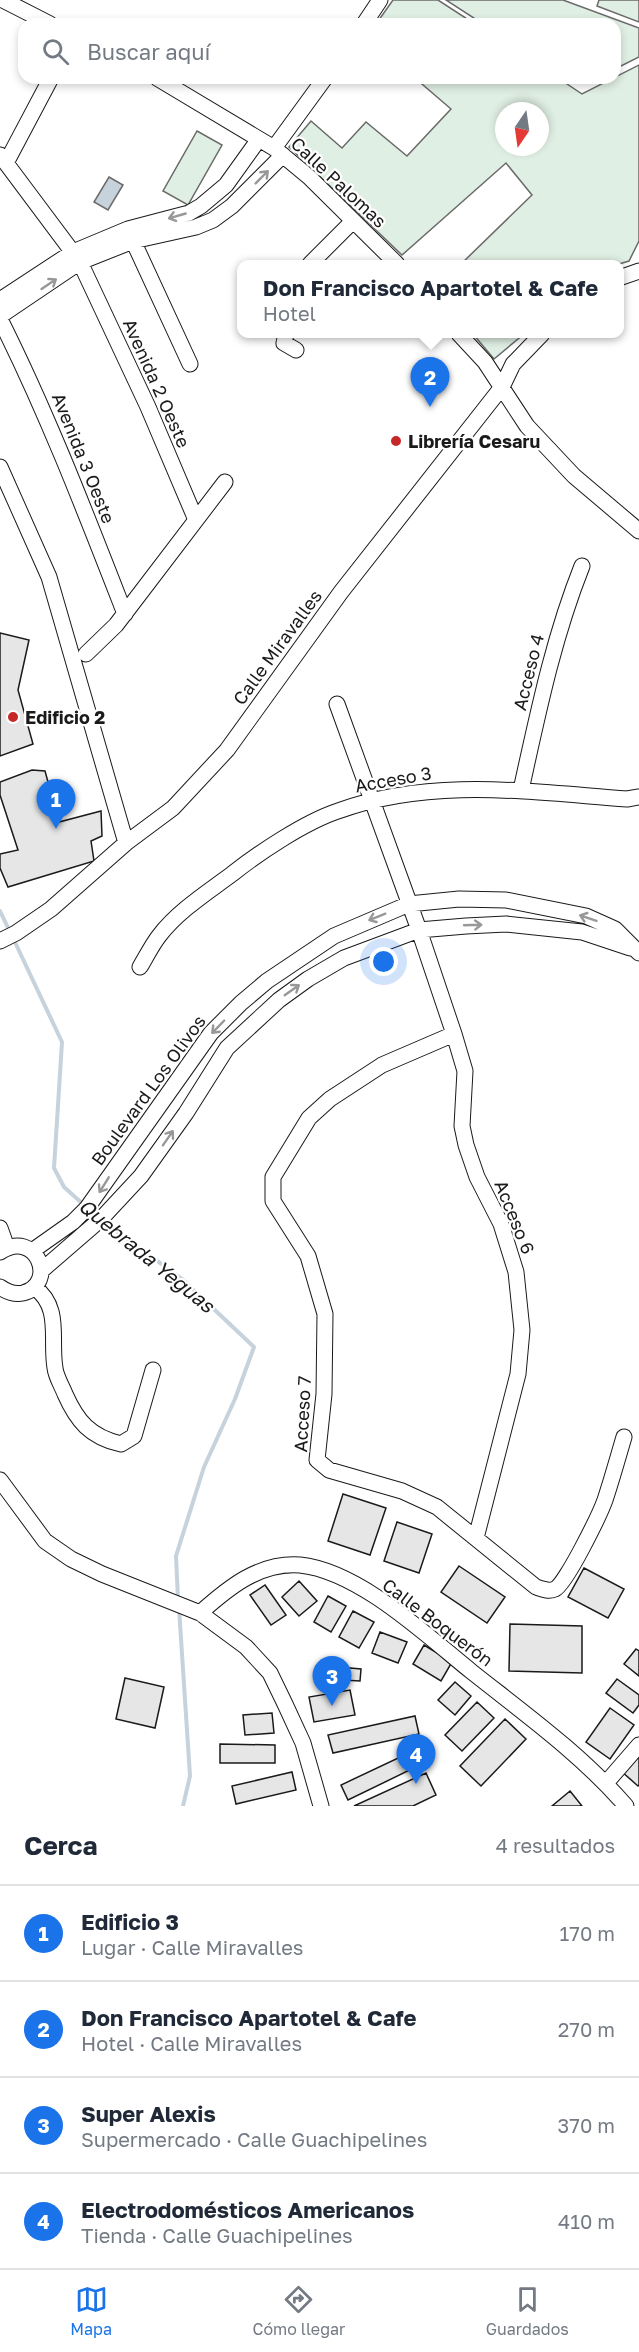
<!DOCTYPE html>
<html lang="es">
<head>
<meta charset="utf-8">
<style>
	body { margin:0; font-family:"Golos Text",sans-serif; background:#f2f2f3; color:#1f2937 }
	.compass { position:absolute; left:495px; top:102px; width:54px; height:54px; border-radius:50%; background:#fff; box-shadow:0 3px 9px #0003; rotate:193deg }
	.you { position:absolute; left:384px; top:962px; width:21px; height:21px; margin:-15px; border:4px solid #fff; border-radius:50%; background:#1a73e8; box-shadow:0 0 0 9px #1a73e833 }
	.badge { display:grid; place-items:center; width:39px; height:39px; border-radius:50%; background:#1a73e8; color:#fff; font-size:20px; font-weight:700 }
	.pin { position:absolute; translate:-50% -50px; filter:drop-shadow(0 2px 3px #0008) }
	.pin::after { content:''; position:absolute; top:32px; width:21px; height:18px; background:inherit; clip-path:polygon(0 0,100% 0,50% 100%) }
	.popup { position:absolute; left:237px; top:260px; width:387px; height:78px; box-sizing:border-box; display:grid; place-content:center; border-radius:12px; background:#fff; filter:drop-shadow(0 2px 4px #0005); font-size:20px; white-space:nowrap; color:#747a83 }
	.popup b { font-size:22px; color:#1f2937 }
	.popup::after { content:''; position:absolute; left:50%; top:100%; margin-left:-12px; border:12px solid transparent; border-top-color:#fff }
	.list { margin:0; padding:0; list-style:none }
	h2 { display:flex; justify-content:space-between; align-items:center; height:78px; margin:0; padding:0 24px; font-size:26px }
	h2 small { font-size:20px; font-weight:400; color:#747a83 }
	.list li { display:grid; grid-template-columns:39px 1fr auto; gap:18px; align-items:center; box-sizing:border-box; height:96px; padding:0 24px; border-top:2px solid #e0e1e3 }
	.list b { display:block; font-size:22px; white-space:nowrap }
	.list p { margin:0; font-size:20px; white-space:nowrap; color:#747a83 }
	.list em { font-size:20px; font-style:normal; color:#747a83 }
	.icon { flex:none; width:33px; height:33px; fill:none; stroke:currentColor; stroke-width:2; stroke-linecap:round; stroke-linejoin:round }
	.map { position:relative; flex:none; width:639px; height:1806px; overflow:hidden }
	.search { position:absolute; background:#fff; box-shadow:0 3px 9px #0003; left:18px; right:18px; top:18px; height:66px; display:flex; align-items:center; gap:15px; box-sizing:border-box; padding:0 21px; border-radius:18px; color:#747a83; font-size:22px }
	.sheet { height:462px; background:#fff }
	nav { display:flex; justify-content:space-around; align-items:center; box-sizing:border-box; height:84px; border-top:2px solid #e0e1e3; background:#fff; font-size:16px; color:#747a83 }
	nav a { display:grid; justify-items:center; gap:3px }
	nav .on { color:#1a73e8 }
	.map>svg:first-child { display:block }
	.green { fill:#e0efe3; stroke:#6a6a6a; stroke-width:1.5; fill-rule:evenodd }
	.water { fill:#c6d2dc; stroke:#6a6a6a; stroke-width:1.5 }
	.lines { fill:none; stroke-linecap:round; stroke-linejoin:round }
	.stream { stroke:#c6d2dc; stroke-width:4 }
	.building { fill:#e6e6e6; stroke:#1a1a1a; stroke-width:1.5 }
	.minor-casing { stroke:#1a1a1a; stroke-width:17 }
	.minor { stroke:#fff; stroke-width:15 }
	.oneway { stroke:#989898 }
	.poi-dot { fill:#c62828; stroke:#fff; stroke-width:2 }
	.labels { text-anchor:middle; dominant-baseline:central; stroke-width:4.5; stroke-linejoin:round; paint-order:stroke }
	.street-label { font-size:18px; fill:#1a1a1a; stroke:#fff }
	.poi-label { font-size:18px; font-weight:bold; fill:#1a1a1a; stroke:#fff; text-anchor:start }
	.water-label { font-size:20px; font-style:italic; fill:#1a1a1a; stroke:#fff }
</style>
</head>
<body>
<div class="map">
<svg width="639" height="1806" viewBox="0 0 639 1806">
	<rect width="100%" height="100%" fill="#fff"/>
	<path class="green" d="M393,0H438L475,24H376Z
		M446,0H563L639,28V57L615,69V24H483Z
		M599,0H639V22L597,6Z
		M639,65V241L629,261L619,264H461L532,195L506,163L402,255L289,147L311,121L342,148L366,122L407,156L451,109L415,78H558L582,94ZM504,111H540V147H504Z
		M197,131L222,145L188,205L163,191Z
		M473,334H524L494,359Z"/>
	<path class="water" d="M109,177L123,185L108,210L94,202Z"/>
	<g class="lines">
		<path class="stream" d="M0,911L10,932
			M13,938L62,1042L54,1168L64,1187L84,1205
			M104,1222L182,1279L254,1347L235,1399L204,1467L176,1556L178,1600
			M179,1608L190,1776L183,1806"/>
	</g>
	<path class="building" d="M0,633L29,640L18,690L33,744L0,756Z
		M32,770L45,771L59,822L101,811L102,836L91,841L94,861L8,887L0,868V854L18,850L0,795V782Z
		M343,1494L386,1508L370,1555L328,1541Z
		M397,1522L432,1534L419,1573L384,1561Z
		M459,1566L505,1597L487,1623L441,1592Z
		M584,1568L624,1589L608,1618L568,1597Z
		M299,1581L317,1601L299,1616L282,1597Z
		M265,1585L286,1615L271,1625L250,1595Z
		M328,1596L346,1606L331,1632L314,1622Z
		M353,1611L374,1622L359,1648L339,1637Z
		M510,1624L582,1626V1673L509,1671Z
		M380,1632L407,1642L398,1663L372,1653Z
		M424,1645L452,1662L441,1681L413,1664Z
		M636,1649L639,1651V1676L624,1664Z
		M327,1666L361,1669L360,1681L326,1679Z
		M125,1678L164,1687L155,1728L116,1719Z
		M617,1679L639,1695V1705L633,1713L606,1693Z
		M455,1682L471,1696L455,1715L438,1700Z
		M350,1690L355,1715L314,1722L309,1697Z
		M477,1702L494,1718L462,1751L445,1735Z
		M610,1708L634,1725L610,1759L586,1742Z
		M272,1713L274,1733L245,1735L243,1715Z
		M415,1716L419,1734L333,1753L328,1735Z
		M505,1719L526,1739L481,1786L460,1766Z
		M220,1744L275,1745V1763H220Z
		M639,1750V1785L638,1786L621,1771Z
		M413,1751L420,1765L348,1800L341,1785Z
		M292,1772L296,1790L236,1804L232,1786Z
		M426,1773L436,1795L413,1806H354Z
		M570,1791L582,1806H552Z"/>
	<g class="lines">
		<defs>
			<path id="minor" d="M3,0L50,24
				M364,24L380,0
				M157,78L274,148L309,177L397,264
				M274,148L325,78
				M0,155L80,262L148,407L196,520
				M6,163L51,78
				M129,232L190,364
				M310,264L353,221
				M619,278L639,271
				M0,300L73,252L128,229L189,213L201,206L226,185L259,139
				M0,316L80,262L133,241L196,227L213,220L232,206L283,155
				M0,319C48,415 86,514 125,614
				M286,334L284,343L296,350
				M459,334L485,362L527,426L574,476L639,531
				M0,467L49,577L126,843
				M86,654L116,625L225,482
				M337,704L419,930L454,1034L465,1071L462,1126L466,1145L477,1177L501,1224L516,1272L522,1330L518,1374L476,1538
				M521,790C538,713 553,639 582,566
				M0,941L16,933L51,909L126,843L173,808L227,750L341,592L502,387L513,364L542,334
				M140,967C146,957 152,945 159,936C178,911 208,892 232,874C260,852 305,822 338,811C432,777 530,792 627,799L639,797
				M454,1034L382,1065L330,1099L309,1118L273,1177V1201L308,1256L325,1314L324,1394L317,1460L329,1470L402,1491L437,1507L536,1587C542,1589 549,1592 555,1589C566,1584 600,1514 605,1500C612,1479 618,1457 624,1437
				M0,1228L7,1248
				M32,1251L73,1222L87,1208L211,1033L241,1003L267,981L334,936L409,904L459,899L506,900L586,916L615,929L639,953
				M0,1252C37,1228 58,1284 23,1293C14,1295 7,1292 0,1287
				M41,1271L101,1219L141,1176L186,1113L227,1048L279,1000L308,979L344,958L419,930L466,926L506,924L582,932L630,948
				M34,1287C62,1307 50,1339 55,1368C56,1377 62,1386 65,1394C77,1421 90,1437 121,1444L134,1436L153,1370
				M0,1480L45,1541L71,1559L102,1574L200,1613L246,1647L270,1673L285,1704L303,1743L321,1806
				M200,1613C228,1588 259,1562 300,1565C359,1571 426,1635 472,1672C525,1714 581,1754 626,1806
				M606,1783L639,1745"/>
		</defs>
		<use href="#minor" class="minor-casing"/>
		<use href="#minor" class="minor"/>
	</g>
	<defs><path id="oneway-shaft" d="M-6 0H5M1.5-3L5.5 0L1.5 3" fill="none" stroke-width="1.6" stroke-linecap="round" stroke-linejoin="round" transform="scale(1.5)"/></defs>
	<g class="oneway">
		<use href="#oneway-shaft" transform="translate(262 177) rotate(-45)"/>
		<use href="#oneway-shaft" transform="translate(177 216) rotate(164)"/>
		<use href="#oneway-shaft" transform="translate(49 284) rotate(-34)"/>
		<use href="#oneway-shaft" transform="translate(377 917) rotate(158)"/>
		<use href="#oneway-shaft" transform="translate(588 918) rotate(-161)"/>
		<use href="#oneway-shaft" transform="translate(473 925) rotate(-2)"/>
		<use href="#oneway-shaft" transform="translate(292 990) rotate(-35)"/>
		<use href="#oneway-shaft" transform="translate(218 1027) rotate(134)"/>
		<use href="#oneway-shaft" transform="translate(168 1138) rotate(-55)"/>
		<use href="#oneway-shaft" transform="translate(104 1185) rotate(122)"/>
	</g>
	<g class="poi-dot">
		<circle cx="396" cy="441" r="6"/>
		<circle cx="13" cy="717" r="6"/>
	</g>
	<g class="labels">
		<g class="street-label">
			<text transform="translate(339 182) rotate(43)">Calle Palomas</text>
			<text transform="translate(157 383) rotate(66)">Avenida 2 Oeste</text>
			<text transform="translate(84 458) rotate(68)">Avenida 3 Oeste</text>
			<text transform="translate(277 647) rotate(-54)">Calle Miravalles</text>
			<text transform="translate(528 672) rotate(-76)">Acceso 4</text>
			<text transform="translate(393 779) rotate(-10)">Acceso 3</text>
			<text transform="translate(148 1090) rotate(-54)">Boulevard Los Olivos</text>
			<text transform="translate(515 1217) rotate(68)">Acceso 6</text>
			<text transform="translate(302 1414) rotate(-87)">Acceso 7</text>
			<text transform="translate(438 1622) rotate(37)">Calle Boquerón</text>
		</g>
		<g class="poi-label">
			<text x="408" y="441">Librería Cesaru</text>
			<text x="25" y="717">Edificio 2</text>
		</g>
		<g class="water-label">
			<text transform="translate(147 1255) rotate(39)">Quebrada Yeguas</text>
		</g>
	</g>
</svg>
<svg class="compass" viewBox="-18 -18 36 36"><path d="M0-13l5 13h-10z" fill="#e53935"/><path d="M0 13l5-13h-10z" fill="#747a83"/></svg>
<div class="you"></div>
<div class="pin badge" style="left:56px;top:829px">1</div>
<div class="pin badge" style="left:430px;top:407px">2</div>
<div class="popup"><b>Don Francisco Apartotel &amp; Cafe</b>Hotel</div>
<div class="pin badge" style="left:332px;top:1706px">3</div>
<div class="pin badge" style="left:416px;top:1784px">4</div>
<div class="search"><svg class="icon" aria-label="search" viewBox="0 0 24 24"><circle cx="10" cy="10" r="6"/><path d="M15 15l6 6"/></svg>Buscar aquí</div>
</div>
<section class="sheet">
<h2>Cerca<small>4 resultados</small></h2>
<ul class="list">
<li><span class="badge">1</span><div><b>Edificio 3</b><p>Lugar · Calle Miravalles</p></div><em>170 m</em></li>
<li><span class="badge">2</span><div><b>Don Francisco Apartotel &amp; Cafe</b><p>Hotel · Calle Miravalles</p></div><em>270 m</em></li>
<li><span class="badge">3</span><div><b>Super Alexis</b><p>Supermercado · Calle Guachipelines</p></div><em>370 m</em></li>
<li><span class="badge">4</span><div><b>Electrodomésticos Americanos</b><p>Tienda · Calle Guachipelines</p></div><em>410 m</em></li>
</ul>
</section>
<nav>
<a class="on"><svg class="icon" aria-label="map" viewBox="0 0 24 24"><path d="M3 6l6-2 6 2 6-2v14l-6 2-6-2-6 2zM9 4v14M15 6v14"/></svg>Mapa</a>
<a><svg class="icon" aria-label="directions" viewBox="0 0 24 24"><path d="M12 3l9 9-9 9-9-9zM9 14v-3h6M13 9l2 2-2 2"/></svg>Cómo llegar</a>
<a><svg class="icon" aria-label="saved" viewBox="0 0 24 24"><path d="M7 4h10v16l-5-4-5 4z"/></svg>Guardados</a>
</nav>
</body>
</html>
